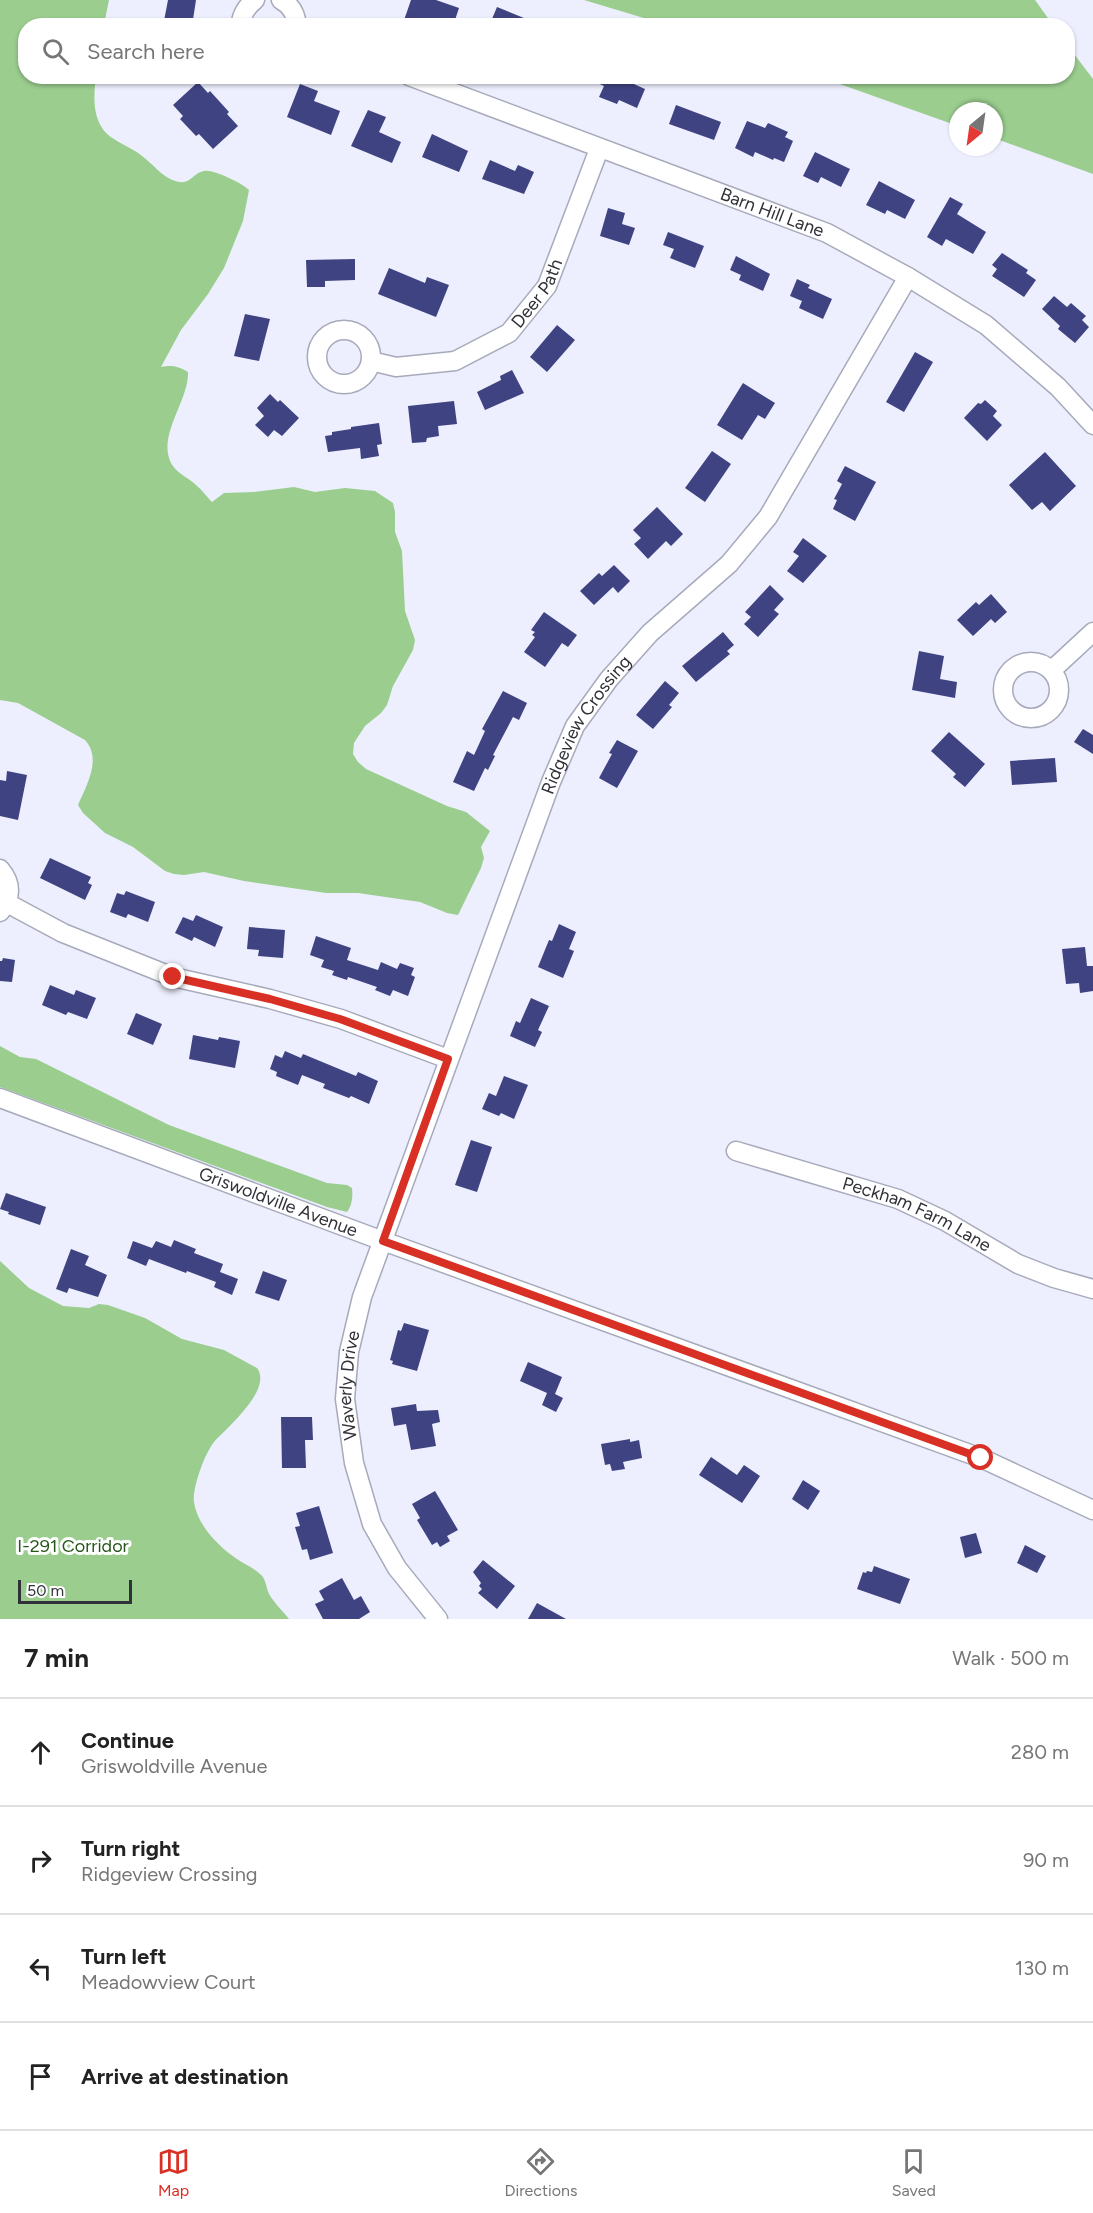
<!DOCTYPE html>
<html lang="en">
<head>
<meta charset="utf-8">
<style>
	body { margin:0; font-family:Figtree,sans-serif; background:#f2f2f2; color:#222 }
	.compass { position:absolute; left:949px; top:102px; width:54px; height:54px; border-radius:50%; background:#fff; box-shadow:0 2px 4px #0004; rotate:209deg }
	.scale { position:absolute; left:18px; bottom:15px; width:114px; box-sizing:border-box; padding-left:6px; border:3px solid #313239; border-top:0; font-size:16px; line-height:21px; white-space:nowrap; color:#313239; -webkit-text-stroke:4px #fff; paint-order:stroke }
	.stop { position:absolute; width:18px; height:18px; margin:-14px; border:4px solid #d93025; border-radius:50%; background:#fff }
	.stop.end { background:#d93025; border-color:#fff; box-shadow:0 2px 6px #0008 }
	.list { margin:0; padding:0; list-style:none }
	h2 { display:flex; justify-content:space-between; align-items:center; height:78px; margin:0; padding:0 24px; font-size:26px }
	h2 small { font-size:20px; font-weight:400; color:#767676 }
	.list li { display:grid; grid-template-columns:39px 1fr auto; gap:18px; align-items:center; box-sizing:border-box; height:108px; padding:0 24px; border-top:2px solid #e0e0e0 }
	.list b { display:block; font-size:22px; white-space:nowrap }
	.list p { margin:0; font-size:20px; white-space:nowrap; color:#767676 }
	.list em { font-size:20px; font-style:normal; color:#767676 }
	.icon { flex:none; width:33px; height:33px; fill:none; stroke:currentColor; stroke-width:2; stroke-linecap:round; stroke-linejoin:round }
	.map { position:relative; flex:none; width:1093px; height:1619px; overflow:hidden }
	.search { position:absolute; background:#fff; box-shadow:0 2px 4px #0004; left:18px; right:18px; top:18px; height:66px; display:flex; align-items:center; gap:15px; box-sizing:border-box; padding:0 21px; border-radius:24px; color:#767676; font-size:22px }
	.sheet { height:510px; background:#fff }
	nav { display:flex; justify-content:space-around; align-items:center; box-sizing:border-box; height:84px; border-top:2px solid #e0e0e0; background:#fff; font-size:16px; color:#767676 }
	nav a { display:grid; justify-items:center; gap:3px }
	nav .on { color:#d93025 }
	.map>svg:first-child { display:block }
	.green { fill:#9acd8e }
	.building { fill:#3f4381 }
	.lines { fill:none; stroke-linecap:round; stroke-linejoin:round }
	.minor-casing { stroke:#a7aabb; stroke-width:21 }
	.minor { stroke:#fff; stroke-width:18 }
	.route { stroke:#d93025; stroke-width:8 }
	.labels { text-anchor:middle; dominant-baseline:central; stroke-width:6; stroke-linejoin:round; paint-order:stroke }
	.street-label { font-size:18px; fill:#313239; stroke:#fff }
	.park-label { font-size:18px; fill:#265719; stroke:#fff }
</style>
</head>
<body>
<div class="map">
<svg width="1093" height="1619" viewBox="0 0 1093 1619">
	<rect width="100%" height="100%" fill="#edeffe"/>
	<path class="green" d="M0,0H109L104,25L26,26V76L96,77C93,99 92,126 114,139C123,145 134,149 142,156C153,164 162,177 175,181C191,186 192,173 204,171C213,169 242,183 249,190L243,221L224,268L208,294L181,330L161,367C171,365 178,366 188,372C189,401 157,435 171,463C177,474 188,477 196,485C202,490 207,497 212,502L224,493L254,492L294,487L315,492L345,488L375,491L393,503L395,512V532L402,551L405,611L415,640L413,650L393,686L387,705L381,713L365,726L354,743L353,754L358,762L366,769L447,806L466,812L490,831L481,847L484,858L481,868L458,915L447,913L420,902L358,893H326L244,881L204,872L184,875L174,874L165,871L133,847L105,833L83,813L78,805C87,784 102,759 85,740L18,703L0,700Z
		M584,0H1035L1053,25H667Z
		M1068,46L1093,79V174L994,138V111H958V126L820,77L1068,76Z
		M0,1046L20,1057L36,1059L169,1125L327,1183L347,1185L352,1188C353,1196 352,1206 347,1212L327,1207L0,1087Z
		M0,1261L29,1288L63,1306L89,1308L99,1304L108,1305L145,1318L182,1339L224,1350L257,1368C273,1389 227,1428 214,1442C205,1453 192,1488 194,1502C197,1525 219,1547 237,1559C244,1564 254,1568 260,1574C266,1578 266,1588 269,1594C274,1603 283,1611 289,1619H0Z"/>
	<path class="building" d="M168,0H196L192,26H163Z
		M411,0H436L459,8L453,26H435L425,22L424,26H402Z
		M497,7L541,25V26H489Z
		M582,76H616L645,89L637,108L619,100L617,104L599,97L604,86Z
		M198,82L208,93L210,91L229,112L227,114L238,126L213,149L199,134L196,136L180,119L183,116L173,105Z
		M300,84L318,91L314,101L340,111L331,135L287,117Z
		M676,105L721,122L714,140L669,124Z
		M368,110L386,117L379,132L401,142L392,163L351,146Z
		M747,121L765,128L768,123L788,132L785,137L793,141L784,162L774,158L773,160L755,152L753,157L735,148Z
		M432,134L468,151L459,172L422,157Z
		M815,152L850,169L841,187L821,177L818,183L803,176Z
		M490,160L515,171L518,165L534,172L524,194L482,179Z
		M879,181L915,200L905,219L887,210L885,214L866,205Z
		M950,197L963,204L957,214L986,232L973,254L946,239L942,246L927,237Z
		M608,208L625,213L622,224L635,228L629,245L600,236Z
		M668,232L704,246L695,268L670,258L674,249L663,245Z
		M1002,253L1028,270L1026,273L1036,280L1024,297L992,276L997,269L992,265Z
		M736,256L770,274L763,291L739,280L741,275L730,270Z
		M355,259V280L325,281V287H307L306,260Z
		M389,268L425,283L427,277L449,285L436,317L378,294Z
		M797,279L810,285L808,288L832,299L823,319L799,308L802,301L790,296Z
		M1054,296L1067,307L1071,303L1086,316L1082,320L1089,327L1075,343L1058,329L1060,326L1042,309Z
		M245,314L270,319L259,361L234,356Z
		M557,325L575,340L547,372L530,357Z
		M915,352L933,362L904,412L886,402Z
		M512,370L524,393L485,410L477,392L501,380L500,376Z
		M743,383L775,403L765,419L758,415L742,440L717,425Z
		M270,394L278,402L280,400L299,418L282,436L274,430L268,437L255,425L264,416L257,408Z
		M985,400L997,411L993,416L1002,425L987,441L964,418L978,403L981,404Z
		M454,401L457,424L438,426L439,436L427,438L426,442L412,443L408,406Z
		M379,423L382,444L377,445L379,456L361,459L360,448L328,452L325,436L332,435V432L351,429V427Z
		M712,451L731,464L705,502L685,488Z
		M1045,452L1076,486L1050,511L1042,502L1032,510L1009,485Z
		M845,466L876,482L855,521L833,509L837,500L834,499L842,484L837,481Z
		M657,507L683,534L671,546L666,541L648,559L634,544L641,538L633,530Z
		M803,538L827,556L803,583L787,571L799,556L793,552Z
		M614,565L630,581L618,593L613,587L594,605L580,591L599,573L602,576Z
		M770,585L784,599L774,610L779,614L758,637L744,624L751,617L745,612Z
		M991,594L1007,612L995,623L991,619L973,636L957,620L976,602L979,605Z
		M544,612L577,635L568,647L562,643L545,667L524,652L535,637L532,635L535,632L531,630Z
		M723,632L734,645L727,651L730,654L696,682L682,666Z
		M919,651L944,656L940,679L957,682L955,698L912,690Z
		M665,681L679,693L669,705L672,707L653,729L636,715Z
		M503,691L527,703L519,720L513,717L493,755L495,756L488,770L485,768L474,791L453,782L467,751L474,755L485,731L482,729Z
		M1083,729L1093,735V754L1074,742Z
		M949,732L985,764L965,787L953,777L956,774L931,751Z
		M617,740L638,751L617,788L599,778L612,754L609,753Z
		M1055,758L1057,782L1012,785L1010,761Z
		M7,771L27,775L18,820L0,816V780L6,781Z
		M50,858L91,877L88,883L92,885L85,900L40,878Z
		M126,891L155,902L148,922L128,914L126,918L110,912L117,893L124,895Z
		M196,915L223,927L215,947L194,937L192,941L175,933L183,917L193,921Z
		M559,924L576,932L569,949L574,951L563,978L538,967L549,940L552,941Z
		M249,927L285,930L283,958L258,956L259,950L247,949Z
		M316,936L351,948L347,960L378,970L381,962L397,969L400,963L414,968L411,975L415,977L408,996L393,990L390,996L375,990L377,987L348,977L347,980L332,975L334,971L321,967L324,960L310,955Z
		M1085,947L1087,966H1093V991L1080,993L1079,983L1066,984L1062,949Z
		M3,958L15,960L12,982L0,981V961H2Z
		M50,985L74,995L76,990L96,998L87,1019L68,1012L66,1015L42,1005Z
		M531,998L549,1006L538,1030L542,1032L535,1047L510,1036L516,1021L520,1023Z
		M136,1013L162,1024L153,1045L127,1034Z
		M193,1035L218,1040L219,1037L240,1041L235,1068L189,1059Z
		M285,1051L301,1058L303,1054L356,1076L358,1072L378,1081L369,1104L351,1096L349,1098L323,1088L325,1084L302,1075L298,1085L276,1076L277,1072L270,1069L275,1055L282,1058Z
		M504,1076L528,1085L514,1119L501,1113L499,1116L482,1109L489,1093L496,1096Z
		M471,1140L492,1147L477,1192L455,1185Z
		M6,1193L46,1207L40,1225L8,1214L9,1212L0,1209Z
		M174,1240L196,1249L194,1253L223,1264L220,1272L238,1279L232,1295L214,1287L216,1282L187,1271L186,1273L149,1259L146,1266L127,1258L133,1241L152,1248L156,1241L171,1247Z
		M71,1249L89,1256L85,1265L107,1275L98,1297L69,1288L67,1293L56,1289Z
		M263,1271L287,1280L279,1301L255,1293Z
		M404,1323L429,1330L417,1371L392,1364L393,1361L390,1360L398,1330L401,1331Z
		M528,1362L562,1377L555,1394L563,1398L556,1412L542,1405L547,1393L520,1381Z
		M416,1404L417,1411L438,1410L440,1422L432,1424L436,1446L411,1450L406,1424L394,1426L391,1408Z
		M281,1417H312L313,1440H305L306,1468H282Z
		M630,1439V1442L639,1440L642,1458L623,1462L625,1469L612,1471L610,1464L605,1465L601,1444Z
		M711,1457L737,1475L744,1465L760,1476L742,1503L699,1475Z
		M803,1480L820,1491L808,1510L792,1499Z
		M435,1491L458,1530L447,1536L450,1541L440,1547L437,1542L432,1545L417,1520L420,1518L412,1504Z
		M319,1506L333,1553L310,1560L307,1549L302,1550L295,1527L300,1526L296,1513Z
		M976,1533L982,1553L965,1558L960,1537Z
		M1025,1545L1046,1556L1037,1573L1017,1563Z
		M483,1560L515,1586L497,1609L478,1593L482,1589L479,1586L481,1583L473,1572Z
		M874,1566L910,1579L900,1604L857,1589L863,1572L866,1573L867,1571L872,1572Z
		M342,1578L354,1600L361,1596L370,1612L359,1619H323L315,1604L324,1600L319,1591Z
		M537,1603L566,1619H528Z"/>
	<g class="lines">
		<defs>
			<g id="minor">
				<path d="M281,0C291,5 296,14 297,26"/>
				<path d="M240,26C242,14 246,7 255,0"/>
				<path id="s1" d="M409,76L827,233L908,277L986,325L1058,387L1093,425"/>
				<circle cx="344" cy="357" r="27"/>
				<path id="s2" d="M371,361L396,367L455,361L509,333L547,286L599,149"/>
				<circle cx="1031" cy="690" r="28"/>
				<path d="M1052,670L1093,632"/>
				<path d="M0,869C12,883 12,898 0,912"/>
				<path d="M7,903L63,933L173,977L270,999L341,1019L448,1059"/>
				<path id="s3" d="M0,1098L383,1241L981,1458L1093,1510"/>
				<path id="s4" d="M736,1151L898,1199L945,1221L1018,1264L1054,1278L1093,1289"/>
				<path id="s5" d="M438,1619L397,1568L372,1524L354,1463L345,1399L349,1352L362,1297L551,782L575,726L609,679L650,633L729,564L768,517L908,277"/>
			</g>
		</defs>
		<use href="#minor" class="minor-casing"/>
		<use href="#minor" class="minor"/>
	</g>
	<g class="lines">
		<path class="route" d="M173,977L270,999L340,1019L448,1059L383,1241L981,1458"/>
	</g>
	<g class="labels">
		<g class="street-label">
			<text stroke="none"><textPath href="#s1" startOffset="388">Barn Hill Lane</textPath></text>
			<text stroke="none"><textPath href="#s2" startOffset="195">Deer Path</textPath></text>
			<text stroke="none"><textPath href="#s5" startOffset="964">Ridgeview Crossing</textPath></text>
			<text stroke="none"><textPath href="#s3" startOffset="297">Griswoldville Avenue</textPath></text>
			<text stroke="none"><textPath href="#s4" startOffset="192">Peckham Farm Lane</textPath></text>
			<text stroke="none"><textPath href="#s5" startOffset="258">Waverly Drive</textPath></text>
		</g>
		<g class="park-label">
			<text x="73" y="1546">I-291 Corridor</text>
		</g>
	</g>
</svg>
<svg class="compass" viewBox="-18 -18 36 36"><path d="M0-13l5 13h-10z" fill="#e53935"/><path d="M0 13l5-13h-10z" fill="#767676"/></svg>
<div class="scale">50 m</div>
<div class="stop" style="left:981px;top:1458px"></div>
<div class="stop end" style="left:173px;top:977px"></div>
<div class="search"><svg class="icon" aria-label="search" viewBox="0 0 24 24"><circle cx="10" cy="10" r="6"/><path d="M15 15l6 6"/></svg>Search here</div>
</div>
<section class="sheet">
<h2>7 min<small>Walk · 500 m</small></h2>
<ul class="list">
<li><svg class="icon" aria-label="ahead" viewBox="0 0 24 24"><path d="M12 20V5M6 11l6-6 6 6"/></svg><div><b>Continue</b><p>Griswoldville Avenue</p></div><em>280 m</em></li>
<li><svg class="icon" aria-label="right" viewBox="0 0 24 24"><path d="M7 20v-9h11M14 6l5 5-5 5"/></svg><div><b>Turn right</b><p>Ridgeview Crossing</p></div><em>90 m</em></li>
<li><svg class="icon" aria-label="left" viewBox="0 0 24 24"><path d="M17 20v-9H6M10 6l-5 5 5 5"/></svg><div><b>Turn left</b><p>Meadowview Court</p></div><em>130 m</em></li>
<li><svg class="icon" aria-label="arrive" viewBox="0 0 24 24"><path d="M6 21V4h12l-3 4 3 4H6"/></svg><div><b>Arrive at destination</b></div></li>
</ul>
</section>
<nav>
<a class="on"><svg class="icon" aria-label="map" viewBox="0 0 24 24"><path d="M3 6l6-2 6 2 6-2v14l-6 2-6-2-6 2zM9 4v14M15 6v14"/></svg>Map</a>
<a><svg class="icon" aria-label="directions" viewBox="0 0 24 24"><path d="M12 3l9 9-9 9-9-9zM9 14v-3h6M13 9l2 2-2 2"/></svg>Directions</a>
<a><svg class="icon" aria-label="saved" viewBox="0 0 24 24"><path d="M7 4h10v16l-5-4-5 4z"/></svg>Saved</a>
</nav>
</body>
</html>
